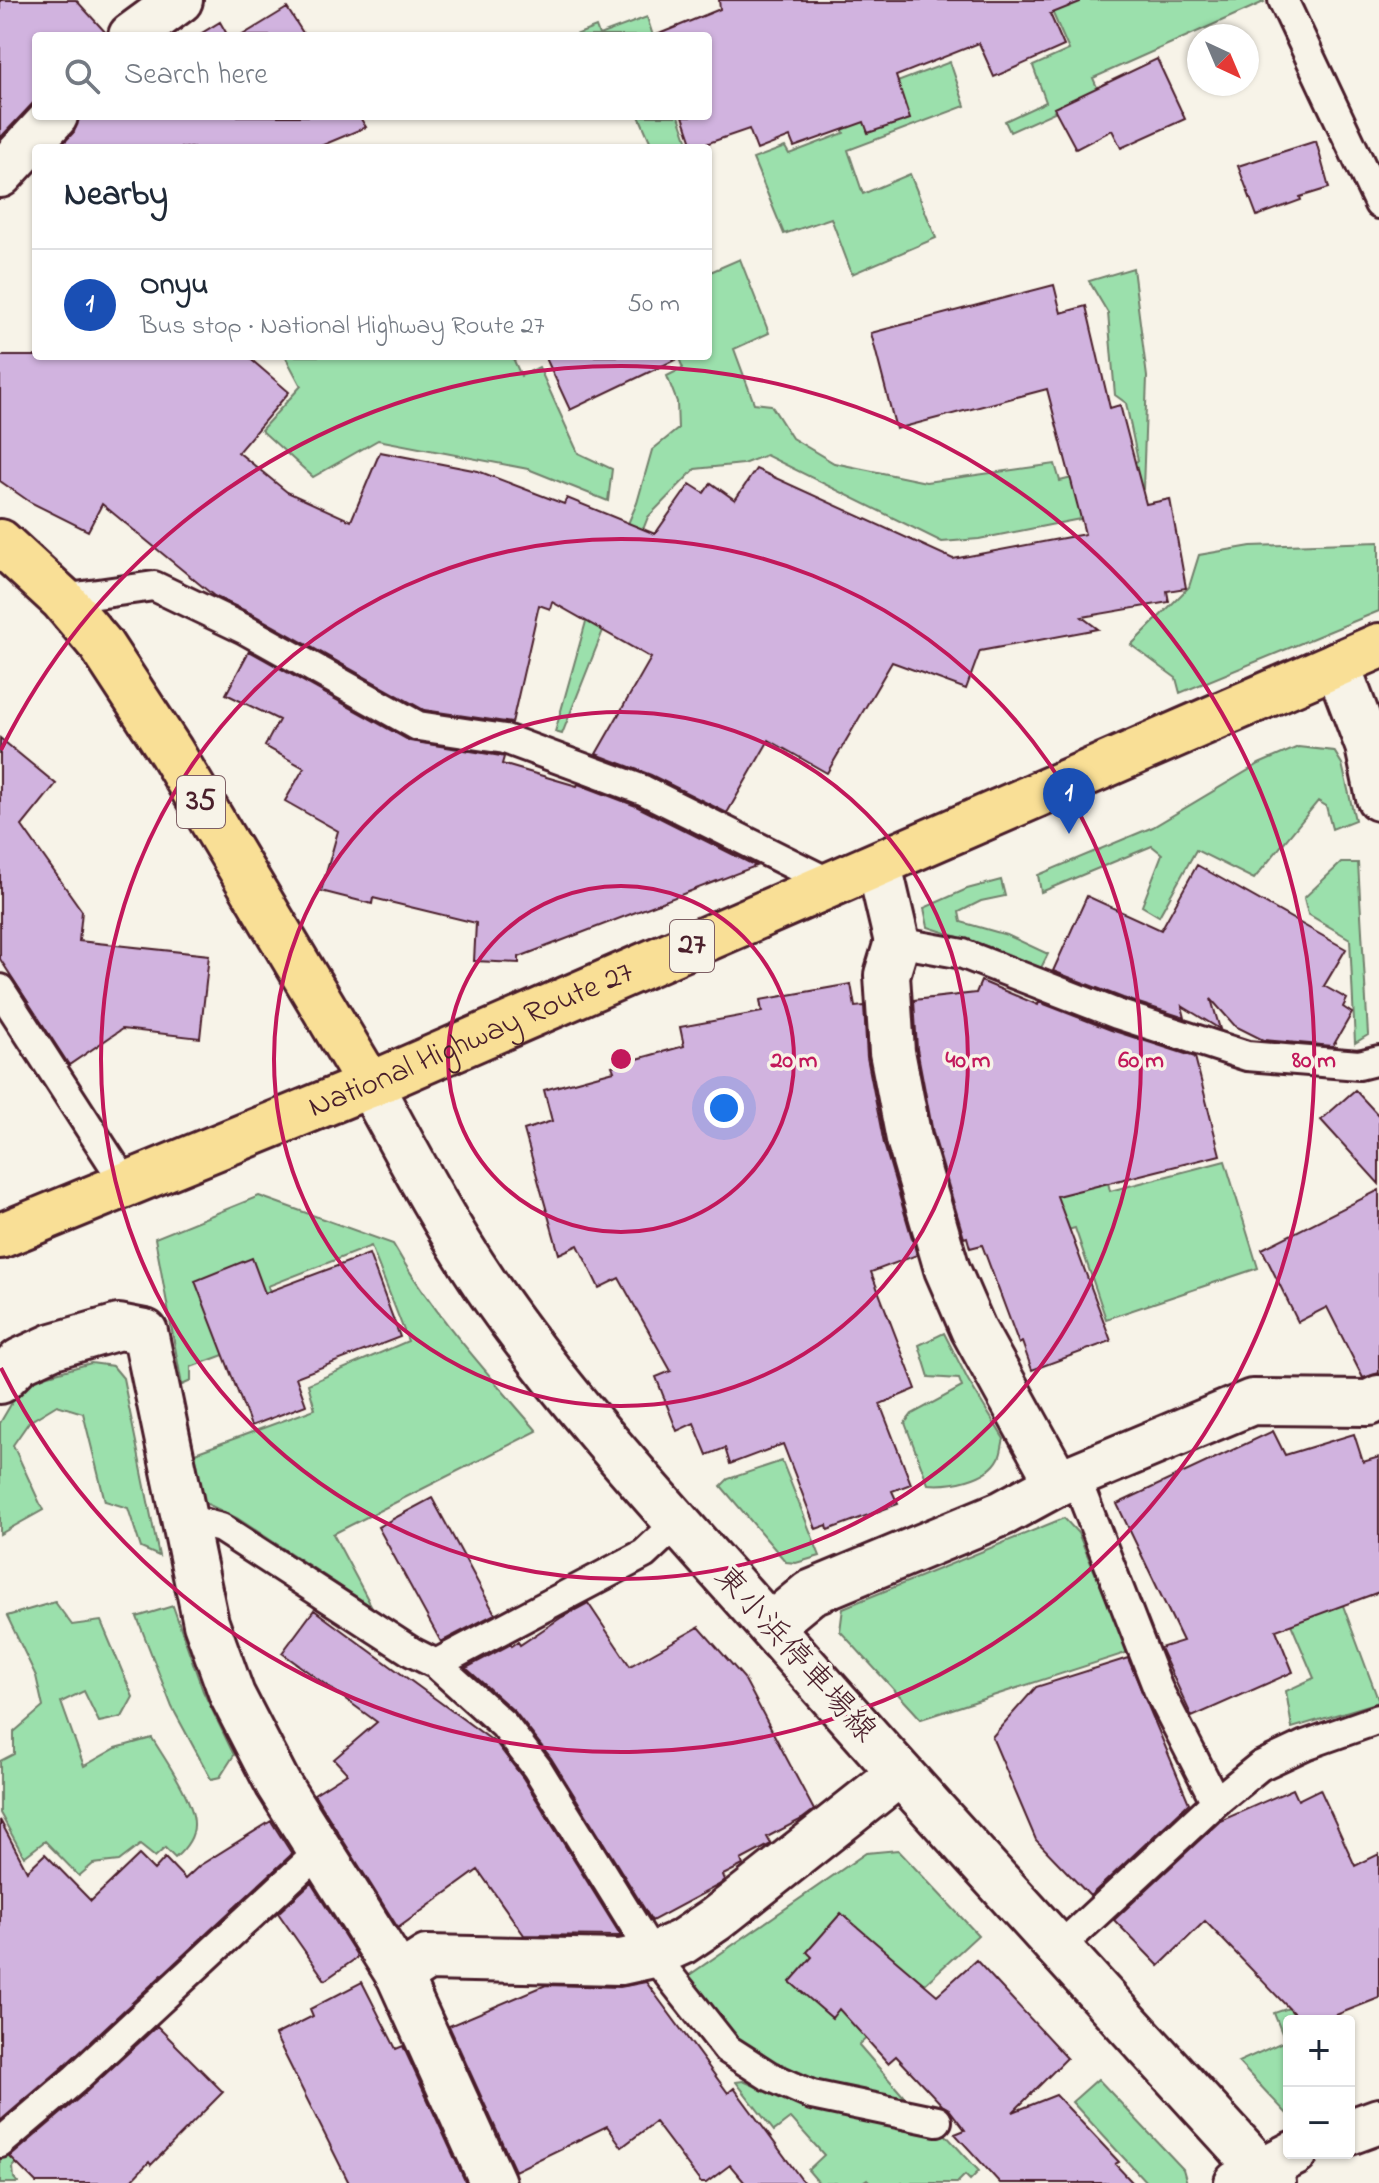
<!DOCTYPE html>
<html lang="en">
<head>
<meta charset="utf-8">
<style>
	body { margin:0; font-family:"Indie Flower","Klee One",sans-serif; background:#f2f2f3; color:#1f2937 }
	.controls { position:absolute; right:24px; bottom:24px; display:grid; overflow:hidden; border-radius:8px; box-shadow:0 2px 6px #0004 }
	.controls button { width:72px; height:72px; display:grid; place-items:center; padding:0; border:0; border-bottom:2px solid #e0e1e3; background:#fff; color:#1f2937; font:40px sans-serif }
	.compass { position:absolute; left:1187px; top:24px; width:72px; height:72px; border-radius:50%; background:#fff; box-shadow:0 2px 6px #0004; rotate:136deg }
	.you { position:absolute; left:724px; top:1108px; width:28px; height:28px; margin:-20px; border:6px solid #fff; border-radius:50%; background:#1a73e8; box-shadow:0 0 0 12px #1a73e833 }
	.badge { display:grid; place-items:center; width:52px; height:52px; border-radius:50%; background:#1a73e8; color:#fff; font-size:26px; font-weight:700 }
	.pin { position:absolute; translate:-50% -66px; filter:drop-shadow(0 2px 4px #0008) }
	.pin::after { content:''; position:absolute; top:42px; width:28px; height:24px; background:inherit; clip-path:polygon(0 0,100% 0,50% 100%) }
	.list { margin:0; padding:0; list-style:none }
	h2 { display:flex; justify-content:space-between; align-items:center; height:104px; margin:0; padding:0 32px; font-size:34px }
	h2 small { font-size:26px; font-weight:400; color:#747a83 }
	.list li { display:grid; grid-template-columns:52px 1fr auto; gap:24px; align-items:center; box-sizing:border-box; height:112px; padding:0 32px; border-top:2px solid #e0e1e3 }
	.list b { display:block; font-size:30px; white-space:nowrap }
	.list p { margin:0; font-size:26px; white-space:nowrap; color:#747a83 }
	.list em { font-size:26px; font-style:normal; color:#747a83 }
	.icon { flex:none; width:44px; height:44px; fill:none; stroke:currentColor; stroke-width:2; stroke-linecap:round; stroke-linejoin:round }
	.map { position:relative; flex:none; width:1379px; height:2183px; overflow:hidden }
	.search { position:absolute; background:#fff; box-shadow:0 2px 6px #0004; left:32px; top:32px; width:680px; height:88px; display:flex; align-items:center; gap:20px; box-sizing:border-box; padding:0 28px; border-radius:8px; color:#747a83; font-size:30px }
	.panel { position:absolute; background:#fff; box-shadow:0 2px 6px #0004; left:32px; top:144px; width:680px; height:216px; border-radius:8px }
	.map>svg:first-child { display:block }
	.green { fill:#9be0ac; stroke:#72806c; stroke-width:2 }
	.building { fill:#d1b3df; stroke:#4a1f2b; stroke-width:2 }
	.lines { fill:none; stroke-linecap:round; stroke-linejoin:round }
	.lane-casing { stroke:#4a1f2b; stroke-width:34 }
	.street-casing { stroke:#4a1f2b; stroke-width:50 }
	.secondary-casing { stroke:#4a1f2b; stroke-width:50 }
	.primary-casing { stroke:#4a1f2b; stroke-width:50 }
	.highway-casing { stroke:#4a1f2b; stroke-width:50 }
	.lane { stroke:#f7f3e8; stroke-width:28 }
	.street { stroke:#f7f3e8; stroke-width:44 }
	.secondary { stroke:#f7f3e8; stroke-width:44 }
	.primary { stroke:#f9df96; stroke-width:44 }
	.highway { stroke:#f9df96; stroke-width:44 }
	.ring { fill:none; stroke:#c2185b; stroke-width:4 }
	.labels { text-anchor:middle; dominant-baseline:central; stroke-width:7; stroke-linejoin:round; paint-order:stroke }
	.shield { fill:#f7f3e8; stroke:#7e5f64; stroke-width:2 }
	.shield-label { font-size:30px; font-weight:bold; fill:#4a1f2b }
	.street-label { font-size:32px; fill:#4a1f2b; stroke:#f7f3e8 }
	.centre { fill:#c2185b; stroke:#f7f3e8; stroke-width:4 }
	.ring-label { font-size:24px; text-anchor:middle; font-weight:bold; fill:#c2185b; stroke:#f7f3e8; stroke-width:7; stroke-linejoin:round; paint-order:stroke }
</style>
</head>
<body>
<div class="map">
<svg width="1379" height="2183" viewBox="0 0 1379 2183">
	<rect width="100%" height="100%" fill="#f7f3e8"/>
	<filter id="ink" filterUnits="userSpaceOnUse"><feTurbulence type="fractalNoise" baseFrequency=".0125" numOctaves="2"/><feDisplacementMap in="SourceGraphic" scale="16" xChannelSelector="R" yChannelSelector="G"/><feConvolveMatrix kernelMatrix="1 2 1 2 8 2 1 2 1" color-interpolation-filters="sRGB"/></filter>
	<g filter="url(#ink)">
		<path class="green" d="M1047,0H1263L1264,2L1093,78L1099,92L1010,132L1005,121L1046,102L1033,66L1069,50Z
			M647,17L653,36H573L596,27L599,35Z
			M950,62L965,106L848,150L863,194L910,174L936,238L852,274L831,218L784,234L753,159L785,147L789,154L844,133L834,106Z
			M639,116H679L690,148H653Z
			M740,259L769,333L734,349L754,403L771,405L792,438L834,463L926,482L1055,464L1060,481L1138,461L1126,403L1115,395L1108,313L1089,281L1133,268L1147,377L1143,489L1116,499L1080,519L979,539L942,542L766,455L743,464L695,469L648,517L562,734L555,732L587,618L637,503L652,450L678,429L677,402L667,376L683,368L678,356H708V273Z
			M285,356H512L521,376L539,367L578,453L612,469L608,501L528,469L378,440L313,477L261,430L301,386Z
			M1379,542V611L1180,693L1176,678L1131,645L1189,587L1199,555L1251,546Z
			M1298,747L1334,751L1342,764L1355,820L1332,829L1326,806L1318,801L1254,879L1196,850L1159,916L1142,906L1162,854L1152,846L1041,892L1038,875L1153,827L1259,764Z
			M1341,863H1358L1368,1035L1355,1043L1350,939L1308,914L1304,898Z
			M1001,880L1005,896L981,901L959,912L961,922L1007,935L1048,954L1041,968L998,950L928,927L924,908L967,889Z
			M1100,1148L1110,1191L1225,1161L1258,1268L1106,1319L1075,1228L996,1250Z
			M259,1196L393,1244C432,1313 486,1371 537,1431L333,1534L372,1607L237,1518L203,1502L195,1453L315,1409L308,1384L408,1341L371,1246L268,1286L283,1333L191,1367V1381L182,1385L155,1238Z
			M944,1333L968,1380L1004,1439C1002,1444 1002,1453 999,1458C988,1480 949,1486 928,1484L905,1423L912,1414L962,1387L959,1379L929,1377L919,1345Z
			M91,1363L113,1366L123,1378L159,1556L141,1548L128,1508L105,1501L83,1413L57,1405L29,1422L13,1445L43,1510L0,1534V1423L20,1389L38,1378Z
			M782,1461L820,1556L796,1563L786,1562L721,1486L728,1479Z
			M1304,1501L1379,1702L1292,1728L1286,1691L1314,1678L1265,1563Z
			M1064,1518L1078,1533L1129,1652L921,1719L840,1631L843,1608Z
			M55,1602L72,1625L101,1621L133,1697L122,1717L99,1722L84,1691L61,1702L84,1766L116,1748L152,1738C165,1759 195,1802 194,1825C194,1838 184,1850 175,1858L165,1848L155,1857L140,1845L119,1861L93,1864L79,1876L45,1841L24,1857L0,1813V1761L14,1754V1732L43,1707L36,1676L7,1616Z
			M173,1606L203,1691L234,1755L220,1777L211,1779L172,1707L137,1617Z
			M898,1850L978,1935L859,2045L905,2098L815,2082L775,2063L735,2036L688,1976L866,1853Z
			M1295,2006L1301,2021H1289V2116L1238,2062L1285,2041L1274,2013Z
			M1098,2079L1183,2169L1187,2183H1147L1072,2102Z
			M743,2081L811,2110L922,2134L944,2133L979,2171L970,2180L965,2175L957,2183H871L867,2179L861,2183H819L808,2170L824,2155L791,2118L774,2131L736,2082Z
			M69,2093L77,2102L13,2167L14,2178L18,2183H0V2154Z"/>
		<path class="building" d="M0,0H76L107,34L106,36H36V100L0,138Z
			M719,0H1080V2L1050,14L1064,46L994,77L979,43L896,76L910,119L868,133L864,122L794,147L790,137L757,150L749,129L694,148L683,116H708V36H654L720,9Z
			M287,8L305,36H241Z
			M220,22L228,36H197Z
			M1157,59L1185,119L1121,148L1112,130L1076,149L1054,108Z
			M79,116H359L366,127L316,148H59L74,132Z
			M1316,141L1329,188L1300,197L1301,200L1257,216L1238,166Z
			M1054,285L1061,313L1086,306L1110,408L1120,405L1146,504L1170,499L1186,588L1167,591L1169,602L1082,617L1098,629L980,651L966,689L892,662L827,773L769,740L727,813L651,775L596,754L651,658L552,602L550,609L539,605L512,723L424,710L252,614L214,596L102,504L88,531L30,502L0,481V356H247L289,392L238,452L287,492L351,521L380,452L478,471L564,504L567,498L655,534L690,484L704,493L711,483L735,500L756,469L953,559L1085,534L1047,389L896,429L871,333Z
			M545,356H683L570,410Z
			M249,651L410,741L501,756L504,757L502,764L577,786L578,784L636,806L756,866L519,957V963L474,961L476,923L373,898L372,904L321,891L338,831L285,801L304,768L265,746L279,720L226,694Z
			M0,738L56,784L22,826L82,911L79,941L209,955L200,1038L122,1029L69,1065L0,959Z
			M1197,865L1346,949L1324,986L1347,999L1343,1007L1352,1013L1333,1046L1263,1040L1235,1026L1211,999L1220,1029L1182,1006L1185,1018L1123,998L1053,971L1087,896L1161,930Z
			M981,981L1038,1005L1039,1002L1111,1030L1195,1057L1220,1155L1057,1196L1111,1341L1032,1370L1022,1342L1019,1344L982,1245L970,1248L967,1237L964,1238L933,1133L917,1049L914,1000L976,993Z
			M851,984L855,1007L864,1006L867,1057L884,1144L917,1255L871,1272L916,1389L880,1404L911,1484L892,1491L898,1504L828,1530L827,1525L816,1529L783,1444L730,1464L725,1448L707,1455L694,1423L677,1431L656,1377L671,1371L619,1278L599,1288L578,1245L559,1254L524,1130L552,1121L544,1090L614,1071L612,1066L684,1046L680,1027L762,1012L760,1000Z
			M1355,1090L1379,1116V1184L1321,1120Z
			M1379,1190V1373L1363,1378L1327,1307L1298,1322L1262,1249Z
			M369,1254L400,1337L296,1377L306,1405L251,1426L195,1281L252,1258L265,1293Z
			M1273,1431L1285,1455L1354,1434L1363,1462L1379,1457V1592L1276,1630L1293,1672L1192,1717L1160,1648L1183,1641L1117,1504Z
			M432,1498L495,1614L441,1642L378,1527Z
			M588,1603L630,1666L699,1627L744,1678L814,1810L802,1819L767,1837L771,1844L741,1860L743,1865L723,1875L725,1880L719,1885L652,1921L551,1758L515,1712L466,1668L511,1644L512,1646L518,1642L520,1645L562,1617Z
			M314,1610L497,1744L523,1778L621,1936L524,1935L478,1870L398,1928L314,1794L347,1773L334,1759L377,1722L282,1653Z
			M1128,1658L1189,1803L1090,1896L1036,1840L992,1737L1036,1687Z
			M1293,1789L1298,1800L1320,1789L1355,1866L1379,1854V1998L1321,2021H1301L1205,1921L1159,1966L1114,1920L1220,1821Z
			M0,1820L27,1871L45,1854L91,1901L139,1855L154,1870L165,1858L185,1879L199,1866L271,1821L292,1854L63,2067L0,2121Z
			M311,1883L358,1957L325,1980L278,1913Z
			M841,1913L937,1995L976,1960L1067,2058L1013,2112L1056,2095L1119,2162L1115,2164L1133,2183H1000L955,2134L965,2130L949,2109L942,2105L896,2056L888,2063L839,2009L832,2018L790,1982L812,1957L807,1952Z
			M362,1982L396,2049L403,2046L466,2183H349L275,2035L313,2016L310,2009Z
			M646,1982L728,2093L734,2088L804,2183H745L730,2165L706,2183H701L655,2122L622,2147L607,2126L515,2171L449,2026L546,1985L620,1987Z
			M157,2026L223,2092L151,2165L149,2162L129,2183H36L10,2157L85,2093Z"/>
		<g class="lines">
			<defs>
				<path id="lane" d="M1283,0L1379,204
					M62,599L154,586L244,629L418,726L505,739L643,790L834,885
					M897,942L963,954L1117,1014L1247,1056L1359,1065L1379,1060
					M0,989L126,1184
					M1075,1476L1158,1689L1216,1802
					M183,1518L221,1528L412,1652L436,1664L504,1725L537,1768L653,1955L727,2049L769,2076L812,2095L937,2121
					M436,1664L644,1554L677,1523
					M1059,1948L1216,1802L1260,1766L1305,1745L1379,1719
					M0,2143L74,2080L320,1851"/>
				<path id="street" d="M131,36L180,0
					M0,175L55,116
					M1337,664L1368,746L1379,798
					M879,865L897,942L887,975L892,1052L909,1139L947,1269L973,1329L1058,1483
					M0,1381L20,1361L53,1346L119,1327L145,1332L206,1623L232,1695L278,1784L399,1976L493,2183
					M770,1626L810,1593L1003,1513L1058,1483L1252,1402L1369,1403L1379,1398
					M399,1976L427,1958L621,1962L653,1955L682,1942L716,1919L899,1774
					M1349,2132L1379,2121
					M1237,2183L1295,2153"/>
				<path id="secondary" d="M370,1085C407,1153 442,1220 485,1284C573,1413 685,1529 788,1647C947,1828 1111,2005 1273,2183"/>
				<path id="primary" d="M0,542L62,599L101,645L171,752L370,1085"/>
				<g id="highway">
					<path id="s1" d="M0,1236L370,1085L1379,646"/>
				</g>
			</defs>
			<use href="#lane" class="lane-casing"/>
			<use href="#street" class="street-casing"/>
			<use href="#secondary" class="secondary-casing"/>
			<use href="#primary" class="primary-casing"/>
			<use href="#highway" class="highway-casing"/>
			<use href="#lane" class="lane"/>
			<use href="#street" class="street"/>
			<use href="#secondary" class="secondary"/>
			<use href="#primary" class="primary"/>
			<use href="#highway" class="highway"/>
		</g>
	</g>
	<g class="ring">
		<circle cx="621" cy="1059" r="173"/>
		<circle cx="621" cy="1059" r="347"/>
		<circle cx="621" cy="1059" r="520"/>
		<path d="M1 750A693 693 0 1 1 1 1368"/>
	</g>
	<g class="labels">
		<g class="shield">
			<rect x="177" y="776" width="48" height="52" rx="6"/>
			<rect x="670" y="920" width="44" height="52" rx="6"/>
		</g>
		<g class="shield-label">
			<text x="201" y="802">35</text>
			<text x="692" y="946">27</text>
		</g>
		<g class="street-label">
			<text stroke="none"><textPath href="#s1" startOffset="510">National Highway Route 27</textPath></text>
			<text transform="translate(794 1655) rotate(48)">東小浜停車場線</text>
		</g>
	</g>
	<circle cx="621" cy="1059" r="12" class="centre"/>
	<g class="ring-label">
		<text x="794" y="1067">20 m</text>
		<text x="968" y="1067">40 m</text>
		<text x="1141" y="1067">60 m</text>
		<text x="1314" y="1067">80 m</text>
	</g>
</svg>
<div class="controls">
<button>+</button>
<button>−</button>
</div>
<svg class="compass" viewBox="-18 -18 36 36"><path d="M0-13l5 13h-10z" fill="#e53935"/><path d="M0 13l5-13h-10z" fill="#747a83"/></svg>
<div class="you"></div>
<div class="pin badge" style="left:1069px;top:834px;background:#1a4fb4">1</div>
<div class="search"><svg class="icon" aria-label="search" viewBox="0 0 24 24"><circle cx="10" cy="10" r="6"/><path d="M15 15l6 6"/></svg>Search here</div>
<section class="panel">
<h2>Nearby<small></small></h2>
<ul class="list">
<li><span class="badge" style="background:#1a4fb4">1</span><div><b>Onyu</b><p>Bus stop · National Highway Route 27</p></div><em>50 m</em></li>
</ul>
</section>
</div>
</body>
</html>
